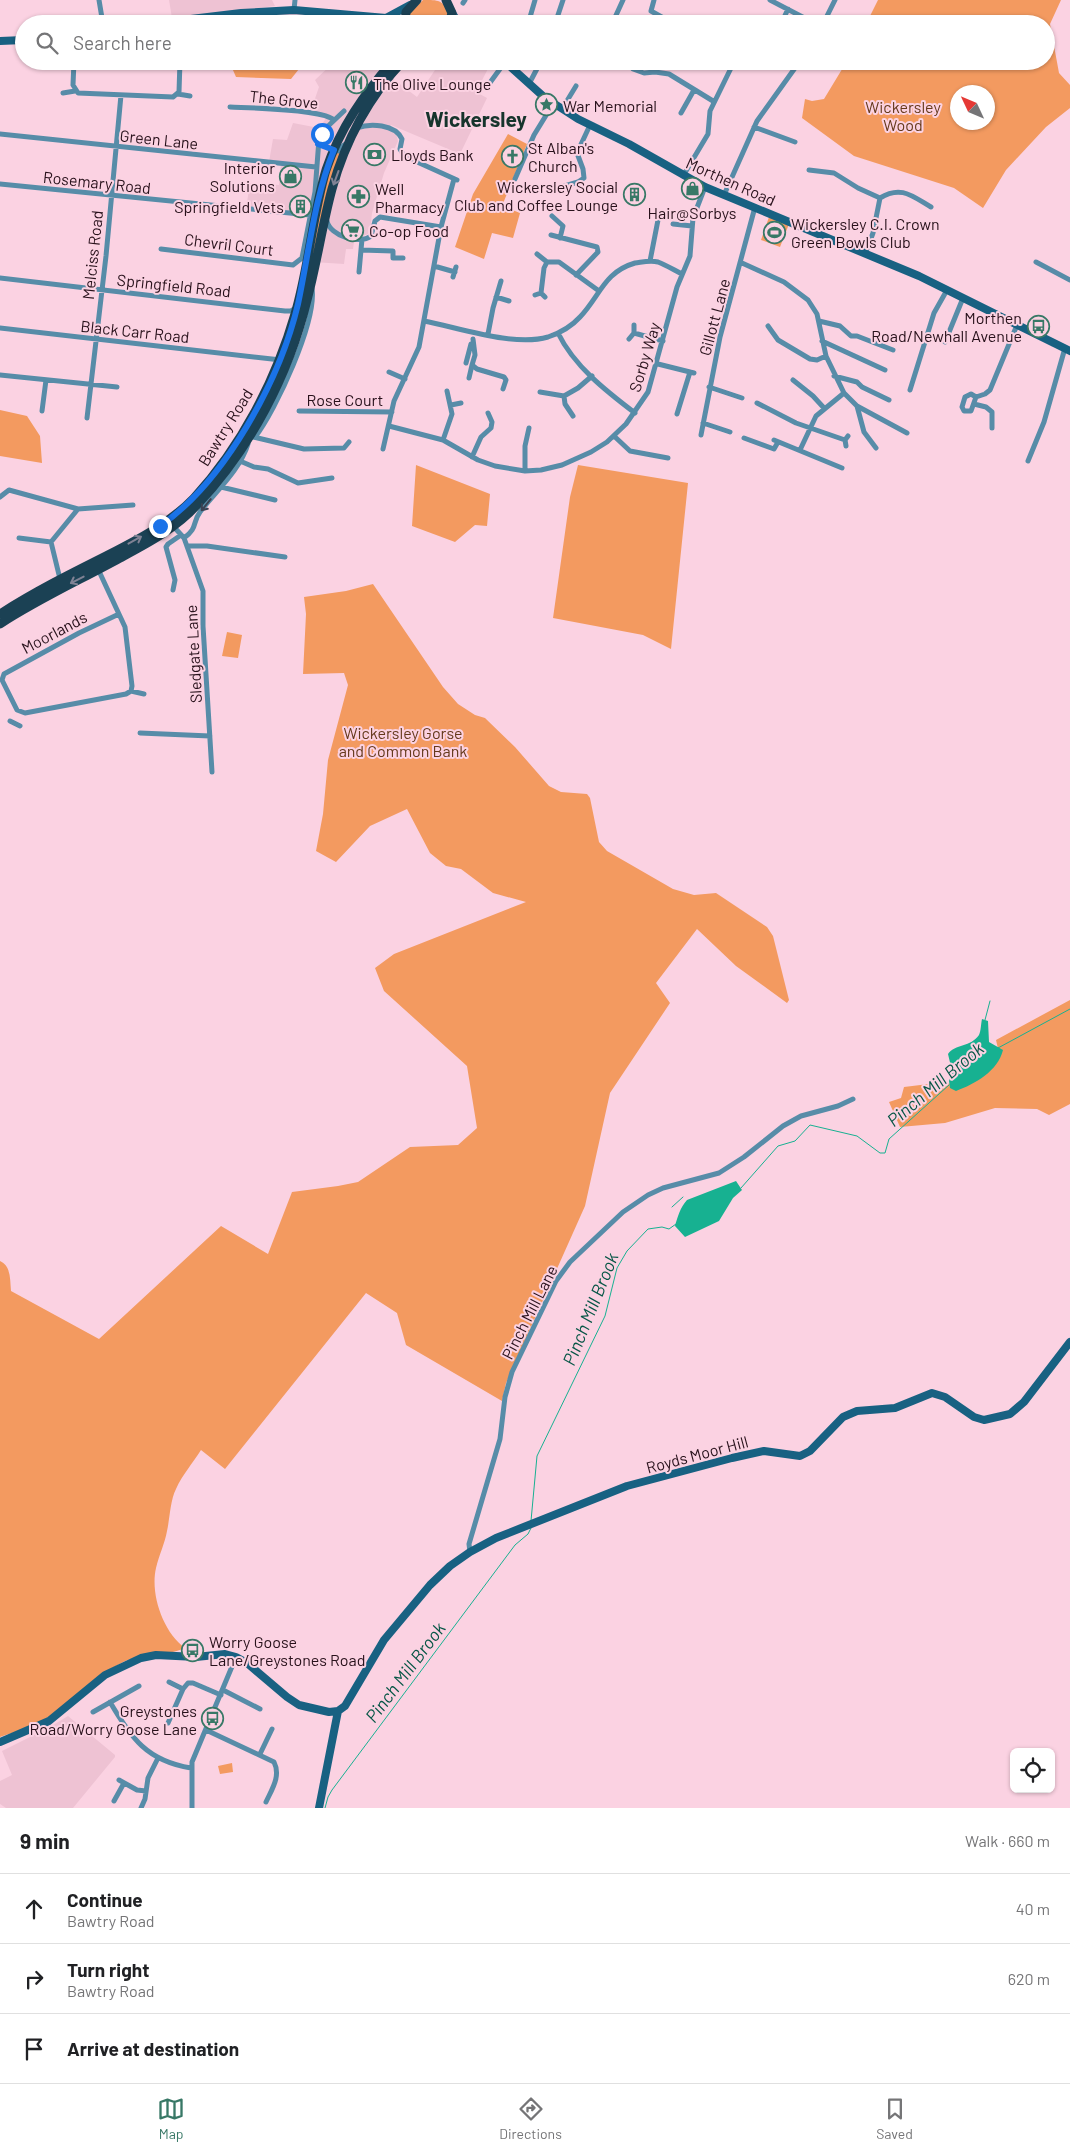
<!DOCTYPE html>
<html lang="en">
<head>
<meta charset="utf-8">
<style>
	body { margin:0; font-family:Barlow,sans-serif; background:#f2f2f2; color:#202124 }
	.controls { position:absolute; right:15px; bottom:15px; display:grid; overflow:hidden; border-radius:8px; box-shadow:0 1px 4px #0004 }
	.controls button { width:45px; height:45px; display:grid; place-items:center; padding:0; border:0; border-bottom:1px solid #e0e0e0; background:#fff; color:#202124; font:25px sans-serif }
	.compass { position:absolute; left:950px; top:85px; width:45px; height:45px; border-radius:50%; background:#fff; box-shadow:0 1px 4px #0004; rotate:314deg }
	.stop { position:absolute; width:15px; height:15px; margin:-11px; border:4px solid #1a73e8; border-radius:50%; background:#fff }
	.stop.end { background:#1a73e8; border-color:#fff; box-shadow:0 1px 5px #0008 }
	.list { margin:0; padding:0; list-style:none }
	h2 { display:flex; justify-content:space-between; align-items:center; height:65px; margin:0; padding:0 20px; font-size:21px }
	h2 small { font-size:16px; font-weight:400; color:#757577 }
	.list li { display:grid; grid-template-columns:32px 1fr auto; gap:15px; align-items:center; box-sizing:border-box; height:70px; padding:0 20px; border-top:1px solid #e0e0e0 }
	.list b { display:block; font-size:19px; white-space:nowrap }
	.list p { margin:0; font-size:16px; white-space:nowrap; color:#757577 }
	.list em { font-size:16px; font-style:normal; color:#757577 }
	.icon { flex:none; width:28px; height:28px; fill:none; stroke:currentColor; stroke-width:2; stroke-linecap:round; stroke-linejoin:round }
	.map { position:relative; flex:none; width:1070px; height:1808px; overflow:hidden }
	.search { position:absolute; background:#fff; box-shadow:0 1px 4px #0004; left:15px; right:15px; top:15px; height:55px; display:flex; align-items:center; gap:12px; box-sizing:border-box; padding:0 18px; border-radius:28px; color:#757577; font-size:19px }
	.sheet { height:275px; background:#fff }
	nav { display:flex; justify-content:space-around; align-items:center; box-sizing:border-box; height:70px; border-top:1px solid #e0e0e0; background:#fff; font-size:14px; color:#757577 }
	nav a { display:grid; justify-items:center; gap:2px }
	nav .on { color:#387866 }
	.map>svg:first-child { display:block }
	.built { fill:#eec2d3 }
	.green { fill:#f39a60; fill-rule:evenodd }
	.water { fill:#17b191 }
	.lines { fill:none; stroke-linecap:round; stroke-linejoin:round }
	.stream { stroke:#17b191; stroke-width:1 }
	.street { stroke:#578ca8; stroke-width:5 }
	.secondary { stroke:#186182; stroke-width:8 }
	.primary { stroke:#1b4154; stroke-width:9 }
	.oneway { stroke:#808294 }
	.oneway2 { stroke:#3b4253 }
	.route { stroke:#1a73e8; stroke-width:6 }
	.labels { text-anchor:middle; dominant-baseline:central; stroke-width:4; stroke-linejoin:round; paint-order:stroke }
	.poi-label { font-size:16px; fill:#28111b; stroke:#fbd2e2; text-anchor:start }
	.street-label { font-size:16px; fill:#28111b; stroke:#fbd2e2 }
	.park-label { font-size:16px; fill:#65391b; stroke:#fbd2e2 }
	.water-label { font-size:18px; font-style:italic; fill:#075646; stroke:#fbd2e2 }
	.district-label { font-size:21px; font-weight:bold; fill:#16342c; stroke:#fbd2e2 }
</style>
</head>
<body>
<div class="map">
<svg width="1070" height="1808" viewBox="0 0 1070 1808">
	<rect width="100%" height="100%" fill="#fbd2e2"/>
	<path class="built" d="M169,0H272L275,6L172,18Z
		M335,61H407L392,78L417,97L435,70L425,61H492L476,92L487,98L460,154L391,125L388,129L396,133L398,141L384,173L372,213L370,231L368,234L363,236L355,235L353,249H346L344,264L298,261L310,216L246,209L250,183L279,185L281,164L269,162L273,139L287,140L293,123L319,128L327,117L310,113L319,87L315,80Z
		M68,1716L115,1755V1757L73,1808H6L0,1804V1781L12,1775L2,1751L50,1727Z"/>
	<path class="green" d="M423,0C439,0 442,0 449,12L446,24H409L408,15Z
		M878,0H1061L1050,24L1059,73L1070,85V108L1046,127L1006,170L983,208L954,188L854,156L802,118L805,99L812,101L824,99L847,61H1046V24H866ZM958,92H988V122H958Z
		M267,20L298,24H226V23Z
		M229,61H300L299,69L291,79L236,77Z
		M508,134L527,144L502,206L520,213L513,238L492,233L484,259L455,247L473,194Z
		M341,151L310,273H307L322,196L335,153Z
		M769,217L789,224L780,247L761,240Z
		M0,410L27,416L40,436L42,463L0,456Z
		M416,465L490,494L487,526L475,525L455,542L412,526Z
		M578,465L688,483L671,649L643,635L553,618L570,497Z
		M373,584L443,687L458,704L475,715L485,718L515,747L549,786L561,792L587,794L590,798L599,842L607,851L673,889L694,895L716,893L767,927L773,936L789,1000L787,1003L736,966L697,929L656,983L670,1003L610,1093L585,1206L506,1383L502,1401L406,1345L397,1313L366,1293L225,1469L201,1450C193,1463 182,1475 176,1489C170,1501 170,1518 167,1531C165,1543 159,1555 156,1568C150,1594 163,1632 185,1648C165,1657 145,1652 123,1662C95,1676 75,1700 49,1717C35,1727 17,1731 0,1737V1261C11,1266 10,1279 11,1291L99,1339L221,1226L268,1254L292,1192L338,1186L358,1182L410,1147L458,1145L477,1128L467,1066L384,991L375,968L394,954L526,902L493,893L461,869L446,866L430,853L407,809L370,826L336,862L316,851L323,814L328,760L348,685L344,673L303,674L306,614L304,597L346,591Z
		M227,632L242,635L238,658L222,656Z
		M1070,1000V1104L1049,1115L1037,1109L995,1108L945,1123L900,1127L889,1102L901,1098L904,1087L945,1082L959,1087L999,1053L996,1040Z
		M232,1763L233,1772L220,1774L218,1766Z"/>
	<path class="water" d="M982,1019L988,1021L989,1042L1003,1050C998,1071 975,1084 956,1091L950,1088L949,1081L952,1071L948,1054C955,1044 971,1047 979,1035C981,1031 981,1023 982,1019Z
		M736,1181L742,1190L733,1198L719,1221L685,1237L675,1226C678,1216 680,1208 687,1200Z"/>
	<g class="lines">
		<path class="stream" d="M985,1020L990,1001
			M998,1048L1070,1009
			M741,1188L778,1146L795,1141L810,1125L857,1136L880,1153H885L889,1139L949,1085
			M672,1207L683,1197
			M531,1521L537,1456L605,1316L617,1268L627,1251L648,1229L662,1227L669,1229L676,1224
			M325,1808L328,1797L332,1790L515,1545L528,1534L531,1528"/>
		<path class="street" d="M99,0L103,24
			M654,0L651,11L667,20
			M770,0L816,24
			M463,3L465,0
			M294,10L295,0
			M334,24L335,14
			M528,24L535,0
			M555,24L563,0
			M612,24L623,0
			M781,24L788,9
			M823,24L835,0
			M74,61L73,85L78,93L173,97L179,92L180,61
			M627,61L633,69L644,73L655,72L669,74L713,101
			M489,84L505,62
			M529,84L541,61
			M63,93L75,91
			M178,94L190,96
			M230,107C249,108 322,109 334,120
			M562,109L576,86
			M681,113L694,90
			M754,127L795,142
			M357,128C370,123 395,124 402,139L400,149L404,156L457,180
			M0,134L316,167
			M318,144L338,151L344,145
			M809,170L834,173L858,188L880,198L873,233L865,254
			M683,176L708,134L710,111L732,66
			M515,179L534,135L553,104
			M0,184L310,215
			M548,191L578,182L584,178L583,169L577,153L590,125
			M724,195L757,121L800,61
			M880,198C901,185 912,196 931,207
			M552,216L563,226L560,238
			M327,221C330,236 359,245 371,236L375,221L380,217L441,227
			M673,224L692,226
			M551,235L597,247L598,252L576,275
			M161,249L293,265L302,258L315,192L319,139L326,128L344,111
			M361,250L393,251V258H403
			M537,254L547,262H559L599,291
			M650,261L658,220
			M1036,262L1070,280
			M742,263L784,282L808,300L817,314L826,356L844,393L857,406L907,433
			M434,266L455,272
			M359,272L362,239
			M453,277L456,267
			M0,278L285,311H291L296,308
			M541,293L544,268L547,262
			M535,295L541,293L545,297
			M496,297L509,301
			M424,321C460,328 514,347 548,337C560,333 571,327 580,317C600,296 604,272 635,263C643,262 650,260 658,262C666,265 674,270 682,274
			M819,321L840,326L851,336H857L893,350
			M768,326L778,340L810,359L817,360L826,356
			M0,328L281,360
			M558,333C574,366 606,391 635,413
			M634,333V325
			M488,334L493,308L501,281
			M473,339L475,355L472,365L477,369L504,377L506,380L503,389
			M629,339L634,333L663,341
			M822,341L885,370
			M945,342L963,298
			M466,363L471,344
			M658,364L694,373
			M389,372L405,379
			M0,375L117,387
			M834,376L857,382L862,387L889,400
			M469,378L472,365
			M793,380L813,396L824,408
			M709,387L742,398
			M910,390L934,313L947,290
			M540,392L564,396L578,388L592,376
			M564,396L565,404L573,416
			M976,397L971,394L965,397L962,407L964,411H971L976,397L985,394L990,390L1017,325
			M757,403L796,423L845,440
			M974,404L986,407L992,412V428
			M451,405L461,403
			M857,406L864,432L876,448
			M42,411L46,380
			M299,411L392,412
			M677,414L690,372
			M87,418L106,256L121,95
			M703,423L730,432
			M389,426L443,440L478,460L495,466L525,471L541,470L562,465L591,452L607,442L626,424L648,392L677,287L690,256L693,218L705,187
			M701,435L720,337L755,207
			M249,436L304,449L344,448L349,442
			M614,436L630,451L668,458
			M255,437C276,410 317,321 312,288
			M744,438L774,449L778,442
			M443,440L452,414L447,391
			M774,440L842,468
			M846,446L845,440L848,436
			M383,449L394,401L419,347L441,227L454,179
			M800,450L816,416L844,393
			M472,457L481,437L491,428L492,422L488,413
			M240,461L254,467L268,469L298,483L332,478
			M1028,461L1044,422L1065,348
			M525,471V446L529,428
			M221,487L275,500
			M0,497L9,490L78,509
			M174,527L184,538C198,528 192,523 200,512C216,491 240,470 248,444
			M19,538L51,542
			M184,538L203,591V626L212,772
			M188,546H207L285,557
			M98,569L125,627L132,686L131,691L126,694L25,713L17,710L2,680L4,674L79,633L119,614
			M60,579L51,542L78,509L133,505
			M173,590L175,580L166,547L168,544L181,535
			M131,691L144,694
			M10,721L20,726
			M140,733L210,736
			M470,1552L469,1544L500,1439L505,1397L512,1372L556,1281L570,1262L623,1212L648,1195L663,1188L719,1173L744,1157L783,1126L801,1116L838,1106L853,1099
			M169,1682L183,1689
			M223,1690L260,1709
			M110,1702C131,1738 147,1761 191,1768
			M93,1712L139,1686
			M168,1723L183,1689L188,1683H193L221,1695
			M206,1730L274,1762C281,1776 272,1789 266,1802
			M260,1754L272,1729
			M119,1780L137,1790L146,1791
			M114,1801L124,1783
			M141,1808L145,1799L148,1778L158,1758
			M192,1808V1762L236,1657"/>
		<path class="secondary" d="M452,13L459,24
			M386,18L410,5
			M149,24L241,13L294,10L386,18L402,24
			M0,41L24,40
			M504,61L544,97L578,119L629,144L705,187L919,276L1070,351
			M0,1742L49,1721L105,1675L141,1658L156,1655L196,1657L225,1654L236,1657L247,1663L287,1697L299,1705L329,1712L338,1711L345,1706L384,1640L430,1585L450,1566L470,1552L496,1538L627,1486L732,1458L764,1451L800,1456L810,1451L843,1417L857,1411L895,1408L932,1393L945,1397L974,1417L984,1420L1010,1414L1024,1402L1070,1342
			M319,1808L338,1711"/>
		<path class="primary" d="M446,0L452,13L449,24
			M405,24L406,12L417,0
			M0,614C34,592 70,574 106,556C137,540 169,524 194,498C241,447 276,380 295,314C309,267 312,217 326,170C340,128 364,94 393,61
			M0,624C38,599 80,580 120,558C148,543 175,529 197,505C250,449 289,375 307,300C317,263 322,226 332,189C345,142 369,97 403,61"/>
	</g>
	<defs><path id="oneway-shaft" d="M-6 0H5M1.5-3L5.5 0L1.5 3" fill="none" stroke-width="1.6" stroke-linecap="round" stroke-linejoin="round" transform="scale(1.25)"/></defs>
	<g class="oneway">
		<use href="#oneway-shaft" transform="translate(336 178) rotate(110)"/>
		<use href="#oneway-shaft" transform="translate(135 540) rotate(-29)"/>
		<use href="#oneway-shaft" transform="translate(77 580) rotate(153)"/>
	</g>
	<use class="oneway2" href="#oneway-shaft" transform="translate(206 505) rotate(129)"/>
	<g class="lines">
		<path class="route" d="M160,526C225,481 280,380 298,304C309,253 314,198 334,150L318,144L322,134"/>
	</g>
	<defs>
		<symbol id="restaurant-ring" viewBox="-11 -11 22 22"><circle r="9.5" fill="#fbd2e2" stroke="#387866" stroke-width="1.5"/><path d="M-5-6h1v4h1v-4h1v4h1v-4h1v5L-1.5 .5V6h-2V.5L-5-1ZM5-6V6H3V1.5H1.5Q1.5-4 5-6Z" fill="#387866"/></symbol>
		<symbol id="sight-ring" viewBox="-11 -11 22 22"><circle r="9.5" fill="#fbd2e2" stroke="#387866" stroke-width="1.5"/><path d="M0-6L1.8-2.2L6-1.7L2.9 1.2L3.7 5.4L0 3.3L-3.7 5.4L-2.9 1.2L-6-1.7L-1.8-2.2Z" fill="#387866"/></symbol>
		<symbol id="bank-ring" viewBox="-11 -11 22 22"><circle r="9.5" fill="#fbd2e2" stroke="#387866" stroke-width="1.5"/><path d="M-6-4H6V4H-6ZM0-2.3a2.3 2.3 0 1 0 0 4.6a2.3 2.3 0 1 0 0-4.6Z" fill="#387866"/></symbol>
		<symbol id="church-ring" viewBox="-11 -11 22 22"><circle r="9.5" fill="#fbd2e2" stroke="#387866" stroke-width="1.5"/><path d="M-1.2-6h2.4v3.5h3.3v2.4h-3.3V6h-2.4V-.1h-3.3v-2.4h3.3Z" fill="#387866"/></symbol>
		<symbol id="shop-ring" viewBox="-11 -11 22 22"><circle r="9.5" fill="#fbd2e2" stroke="#387866" stroke-width="1.5"/><path d="M-5-2.5h2.3a2.7 3.5 0 0 1 5.4 0H5L5.5 6h-11ZM-1.5-2.5h3a1.5 2.3 0 0 0-3 0Z" fill="#387866"/></symbol>
		<symbol id="building-ring" viewBox="-11 -11 22 22"><circle r="9.5" fill="#fbd2e2" stroke="#387866" stroke-width="1.5"/><path d="M-4-6H4V6H1V3H-1V6H-4ZM-2.5-4.3h1.7v1.8h-1.7ZM.8-4.3h1.7v1.8H.8ZM-2.5-1h1.7V.8h-1.7ZM.8-1h1.7V.8H.8Z" fill="#387866"/></symbol>
		<symbol id="pharmacy-ring" viewBox="-11 -11 22 22"><circle r="9.5" fill="#fbd2e2" stroke="#387866" stroke-width="1.5"/><path d="M-2-6h4v4h4v4h-4v4h-4v-4h-4v-4h4Z" fill="#387866"/></symbol>
		<symbol id="supermarket-ring" viewBox="-11 -11 22 22"><circle r="9.5" fill="#fbd2e2" stroke="#387866" stroke-width="1.5"/><path d="M-6-5.5h2.5l.6 2H6L4.5 2H-2.5L-4.4-4H-6ZM-1.5 3.2a1.3 1.3 0 1 0 .1 0ZM3 3.2a1.3 1.3 0 1 0 .1 0Z" fill="#387866"/></symbol>
		<symbol id="stadium-ring" viewBox="-11 -11 22 22"><circle r="9.5" fill="#fbd2e2" stroke="#387866" stroke-width="1.5"/><path d="M0-5a6.5 5 0 1 0 0 10a6.5 5 0 1 0 0-10ZM-3.5-1.8h7v3.6h-7Z" fill="#387866"/></symbol>
		<symbol id="bus-ring" viewBox="-11 -11 22 22"><circle r="9.5" fill="#fbd2e2" stroke="#387866" stroke-width="1.5"/><path d="M-5-6H5V4H4V6H2V4H-2V6H-4V4H-5ZM-3.5-4V0h7V-4ZM-3.5 1.2v1.5H-2V1.2ZM2 1.2v1.5H3.5V1.2Z" fill="#387866"/></symbol>
	</defs>
	<g fill-rule="evenodd">
		<use href="#restaurant-ring" x="344" y="70" width="25" height="25"/>
		<use href="#sight-ring" x="534" y="92" width="25" height="25"/>
		<use href="#bank-ring" x="362" y="142" width="25" height="25"/>
		<use href="#church-ring" x="500" y="144" width="25" height="25"/>
		<use href="#shop-ring" x="278" y="164" width="25" height="25"/>
		<use href="#shop-ring" x="680" y="176" width="25" height="25"/>
		<use href="#building-ring" x="622" y="182" width="25" height="25"/>
		<use href="#pharmacy-ring" x="346" y="184" width="25" height="25"/>
		<use href="#building-ring" x="288" y="194" width="25" height="25"/>
		<use href="#supermarket-ring" x="340" y="218" width="25" height="25"/>
		<use href="#stadium-ring" x="762" y="220" width="25" height="25"/>
		<use href="#bus-ring" x="1026" y="314" width="25" height="25"/>
		<use href="#bus-ring" x="180" y="1638" width="25" height="25"/>
		<use href="#bus-ring" x="200" y="1706" width="25" height="25"/>
	</g>
	<g class="labels">
		<g class="poi-label">
			<text x="373" y="83">The Olive Lounge</text>
			<text x="563" y="105">War Memorial</text>
			<text x="528" y="147">St Alban's<tspan x="528" dy="18">Church</tspan></text>
			<text x="391" y="154">Lloyds Bank</text>
			<text x="275" y="167" text-anchor="end">Interior<tspan x="275" dy="18">Solutions</tspan></text>
			<text x="618" y="186" text-anchor="end">Wickersley Social<tspan x="618" dy="18">Club and Coffee Lounge</tspan></text>
			<text x="375" y="188">Well<tspan x="375" dy="18">Pharmacy</tspan></text>
			<text x="284" y="206" text-anchor="end">Springfield Vets</text>
			<text x="692" y="212" text-anchor="middle">Hair@Sorbys</text>
			<text x="791" y="223">Wickersley C.I. Crown<tspan x="791" dy="18">Green Bowls Club</tspan></text>
			<text x="369" y="230">Co-op Food</text>
			<text x="1022" y="317" text-anchor="end">Morthen<tspan x="1022" dy="18">Road/Newhall Avenue</tspan></text>
			<text x="209" y="1641">Worry Goose<tspan x="209" dy="18">Lane/Greystones Road</tspan></text>
			<text x="197" y="1710" text-anchor="end">Greystones<tspan x="197" dy="18">Road/Worry Goose Lane</tspan></text>
		</g>
		<g class="street-label">
			<text transform="translate(284 99) rotate(6)">The Grove</text>
			<text transform="translate(159 139) rotate(6)">Green Lane</text>
			<text transform="translate(731 181) rotate(24)">Morthen Road</text>
			<text transform="translate(97 182) rotate(6)">Rosemary Road</text>
			<text transform="translate(229 244) rotate(7)">Chevril Court</text>
			<text transform="translate(92 255) rotate(-84)">Melciss Road</text>
			<text transform="translate(174 285) rotate(6)">Springfield Road</text>
			<text transform="translate(714 317) rotate(-75)">Gillott Lane</text>
			<text transform="translate(135 331) rotate(6)">Black Carr Road</text>
			<text transform="translate(644 357) rotate(-73)">Sorby Way</text>
			<text x="345" y="399">Rose Court</text>
			<text transform="translate(225 427) rotate(-58)">Bawtry Road</text>
			<text transform="translate(54 632) rotate(-28)">Moorlands</text>
			<text transform="translate(193 654) rotate(-93)">Sledgate Lane</text>
			<text transform="translate(529 1312) rotate(-63)">Pinch Mill Lane</text>
			<text transform="translate(697 1454) rotate(-15)">Royds Moor Hill</text>
		</g>
		<g class="park-label">
			<text x="903" y="106">Wickersley<tspan x="903" dy="18">Wood</tspan></text>
			<text x="403" y="732">Wickersley Gorse<tspan x="403" dy="18">and Common Bank</tspan></text>
		</g>
		<g class="water-label">
			<text transform="translate(935 1084) rotate(-40)">Pinch Mill Brook</text>
			<text transform="translate(590 1309) rotate(-68)">Pinch Mill Brook</text>
			<text transform="translate(405 1672) rotate(-53)">Pinch Mill Brook</text>
		</g>
		<g class="district-label">
			<text x="476" y="118">Wickersley</text>
		</g>
	</g>
</svg>
<div class="controls">
<button><svg class="icon" aria-label="locate" viewBox="0 0 24 24"><circle cx="12" cy="12" r="6"/><path d="M12 2v4M12 18v4M2 12h4M18 12h4"/></svg></button>
</div>
<svg class="compass" viewBox="-18 -18 36 36"><path d="M0-13l5 13h-10z" fill="#e53935"/><path d="M0 13l5-13h-10z" fill="#757577"/></svg>
<div class="stop" style="left:322px;top:134px"></div>
<div class="stop end" style="left:160px;top:526px"></div>
<div class="search"><svg class="icon" aria-label="search" viewBox="0 0 24 24"><circle cx="10" cy="10" r="6"/><path d="M15 15l6 6"/></svg>Search here</div>
</div>
<section class="sheet">
<h2>9 min<small>Walk · 660 m</small></h2>
<ul class="list">
<li><svg class="icon" aria-label="ahead" viewBox="0 0 24 24"><path d="M12 20V5M6 11l6-6 6 6"/></svg><div><b>Continue</b><p>Bawtry Road</p></div><em>40 m</em></li>
<li><svg class="icon" aria-label="right" viewBox="0 0 24 24"><path d="M7 20v-9h11M14 6l5 5-5 5"/></svg><div><b>Turn right</b><p>Bawtry Road</p></div><em>620 m</em></li>
<li><svg class="icon" aria-label="arrive" viewBox="0 0 24 24"><path d="M6 21V4h12l-3 4 3 4H6"/></svg><div><b>Arrive at destination</b></div></li>
</ul>
</section>
<nav>
<a class="on"><svg class="icon" aria-label="map" viewBox="0 0 24 24"><path d="M3 6l6-2 6 2 6-2v14l-6 2-6-2-6 2zM9 4v14M15 6v14"/></svg>Map</a>
<a><svg class="icon" aria-label="directions" viewBox="0 0 24 24"><path d="M12 3l9 9-9 9-9-9zM9 14v-3h6M13 9l2 2-2 2"/></svg>Directions</a>
<a><svg class="icon" aria-label="saved" viewBox="0 0 24 24"><path d="M7 4h10v16l-5-4-5 4z"/></svg>Saved</a>
</nav>
</body>
</html>
